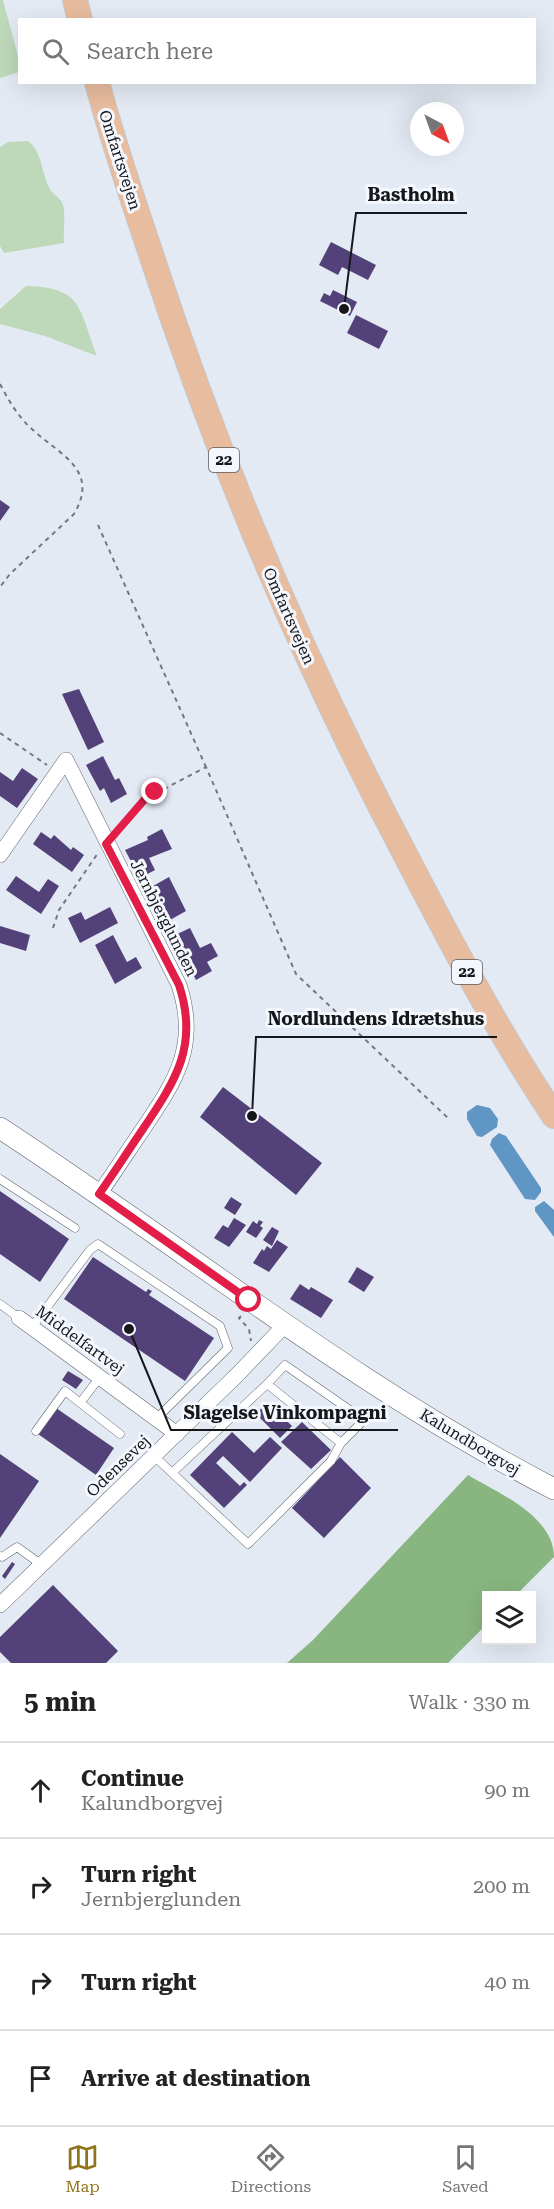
<!DOCTYPE html>
<html lang="en">
<head>
<meta charset="utf-8">
<style>
	body { margin:0; font-family:"Roboto Serif",serif; background:#f6f6f6; color:#222 }
	.controls { position:absolute; right:18px; bottom:18px; display:grid; overflow:hidden; border-radius:0px; box-shadow:0 6px 24px #0002 }
	.controls button { width:54px; height:54px; display:grid; place-items:center; padding:0; border:0; border-bottom:2px solid #e0e0e0; background:#fff; color:#222; font:30px sans-serif }
	.compass { position:absolute; left:410px; top:102px; width:54px; height:54px; border-radius:50%; background:#fff; box-shadow:0 6px 24px #0002; rotate:139deg }
	.stop { position:absolute; width:18px; height:18px; margin:-14px; border:4px solid #e11d48; border-radius:50%; background:#fff }
	.stop.end { background:#e11d48; border-color:#fff; box-shadow:0 2px 6px #0008 }
	.list { margin:0; padding:0; list-style:none }
	h2 { display:flex; justify-content:space-between; align-items:center; height:78px; margin:0; padding:0 24px; font-size:26px }
	h2 small { font-size:20px; font-weight:400; color:#767676 }
	.list li { display:grid; grid-template-columns:39px 1fr auto; gap:18px; align-items:center; box-sizing:border-box; height:96px; padding:0 24px; border-top:2px solid #e0e0e0 }
	.list b { display:block; font-size:22px; white-space:nowrap }
	.list p { margin:0; font-size:20px; white-space:nowrap; color:#767676 }
	.list em { font-size:20px; font-style:normal; color:#767676 }
	.icon { flex:none; width:33px; height:33px; fill:none; stroke:currentColor; stroke-width:2; stroke-linecap:round; stroke-linejoin:round }
	.map { position:relative; flex:none; width:554px; height:1663px; overflow:hidden }
	.search { position:absolute; background:#fff; box-shadow:0 6px 24px #0002; left:18px; right:18px; top:18px; height:66px; display:flex; align-items:center; gap:15px; box-sizing:border-box; padding:0 21px; border-radius:0px; color:#767676; font-size:22px }
	.sheet { height:462px; background:#fff }
	nav { display:flex; justify-content:space-around; align-items:center; box-sizing:border-box; height:84px; border-top:2px solid #e0e0e0; background:#fff; font-size:16px; color:#767676 }
	nav a { display:grid; justify-items:center; gap:3px }
	nav .on { color:#91741a }
	.map>svg:first-child { display:block }
	.green { fill:#bed9b9 }
	.forest { fill:#88b580 }
	.water { fill:#5f96c3 }
	.building { fill:#524279 }
	.lines { fill:none; stroke-linecap:round; stroke-linejoin:round }
	.lane-casing { stroke:#61666f; stroke-width:9 }
	.street-casing { stroke:#61666f; stroke-width:16 }
	.secondary-casing { stroke:#61666f; stroke-width:22 }
	.primary-casing { stroke:#c7c7c8; stroke-width:26 }
	.path { stroke:#74787e; stroke-width:2; stroke-dasharray:4.5 4.5; stroke-linecap:butt }
	.lane { stroke:#fff; stroke-width:8 }
	.street { stroke:#fff; stroke-width:15 }
	.secondary { stroke:#fff; stroke-width:21 }
	.primary { stroke:#e8bc9e; stroke-width:24 }
	.route { stroke:#e11d48; stroke-width:8 }
	.labels { text-anchor:middle; dominant-baseline:central; stroke-width:6; stroke-linejoin:round; paint-order:stroke }
	.shield { fill:#f4f7fd; stroke:#585a5e; stroke-width:1.5 }
	.shield-label { font-size:15px; font-weight:bold; fill:#15171a }
	.street-label { font-size:16px; fill:#15171a; stroke:#f4f7fd }
	.leader { fill:none; stroke:#15171a; stroke-width:2 }
	.callout-dot { fill:#15171a; stroke:#f4f7fd; stroke-width:2 }
	.callout-label { font-size:18px; text-anchor:middle; font-weight:bold; fill:#15171a; stroke:#f4f7fd; stroke-width:6; stroke-linejoin:round; paint-order:stroke }
</style>
</head>
<body>
<div class="map">
<svg width="554" height="1663" viewBox="0 0 554 1663">
	<rect width="100%" height="100%" fill="#e4eaf4"/>
	<path class="green" d="M0,0H3L20,64L19,72L0,78Z
		M28,141C43,152 41,174 51,191C55,196 61,198 63,205C66,216 63,232 64,243L4,253L0,246V147L8,142Z
		M26,286C84,287 79,310 97,356L45,336L0,324V309Z"/>
	<path class="forest" d="M468,1475C498,1493 554,1516 554,1557L516,1595L486,1596V1625L448,1663H287L313,1640Z"/>
	<path class="water" d="M477,1105L490,1108L498,1119L497,1127L482,1137L477,1136L467,1119V1112Z
		M499,1133L506,1136L541,1188V1192L535,1200L525,1199L490,1145L492,1139Z
		M544,1201L554,1210V1237L535,1211V1207Z"/>
	<path class="building" d="M331,242L376,265L368,280L342,267L338,275L319,265Z
		M333,290L357,302L350,316L320,301L324,293L330,296Z
		M356,315L388,331L379,349L347,333Z
		M0,500L10,507L0,521Z
		M79,689L104,742L88,750L62,694Z
		M103,756L115,780L119,778L127,794L111,803L104,788L100,791L86,765Z
		M22,768L38,779L17,808L0,796V772L13,781Z
		M162,829L172,849L149,858L155,870L140,878L125,850L148,840L147,837Z
		M41,832L51,839L54,835L71,850L73,847L84,855L72,872L33,844Z
		M16,876L39,892L48,879L59,886L41,914L6,890Z
		M169,877L186,911L170,920L153,886Z
		M110,907L118,923L80,943L68,918L81,912L85,920Z
		M0,926L30,935L26,951L0,943Z
		M190,928L200,948L211,943L218,956L207,962L212,971L196,980L173,936Z
		M113,935L127,962L136,957L142,968L115,984L95,945Z
		M223,1087L322,1163L296,1195L200,1117Z
		M0,1191L69,1239L40,1282L0,1254Z
		M231,1197L242,1204L235,1215L224,1208Z
		M234,1218L246,1225L229,1247L214,1238L223,1225L228,1228Z
		M259,1220L263,1222L260,1226L263,1228L256,1238L246,1232L253,1221L257,1224Z
		M272,1227L279,1231L272,1246L263,1240Z
		M277,1240L288,1247L269,1272L253,1263L262,1249L264,1251L267,1246L271,1249Z
		M93,1257L146,1292L148,1289L152,1291L149,1295L214,1338L185,1381L64,1299Z
		M357,1267L374,1277L364,1292L348,1282Z
		M300,1284L309,1290L311,1287L333,1300L321,1318L290,1299Z
		M68,1371L83,1380L76,1389L62,1380Z
		M267,1402L274,1408L279,1403L290,1414L285,1419L292,1426L280,1438L256,1414Z
		M56,1408L114,1448L96,1475L38,1434Z
		M302,1422L331,1450L311,1469L281,1442Z
		M232,1432L254,1453L270,1437L282,1448L250,1482L223,1456L216,1463L240,1486L244,1482L247,1485L224,1508L190,1475Z
		M0,1454L39,1481L0,1538Z
		M340,1457L371,1488L324,1538L292,1508Z
		M12,1562L15,1564L5,1579L2,1576Z
		M53,1585L118,1651L106,1663H11L0,1652V1637Z"/>
	<g class="lines">
		<defs>
			<path id="lane" d="M0,1179L75,1228
				M0,1304L19,1318
				M32,1327L90,1250L98,1244L220,1326L228,1348L157,1418
				M267,1384L285,1365L357,1415L363,1421L341,1443
				M80,1403L100,1377
				M36,1431L65,1391L120,1434
				M154,1456L248,1544L331,1461L341,1443L267,1384L173,1472
				M0,1556L2,1557L17,1547L42,1565"/>
			<path id="street" d="M0,855L66,760L179,985C199,1046 176,1080 143,1129C128,1151 114,1173 99,1194
				M19,1318L177,1434
				M0,1605L237,1375L285,1325"/>
			<path id="secondary" d="M0,1128C185,1249 358,1388 554,1489"/>
			<path id="primary" d="M75,0L80,20
				M97,82C112,139 131,195 150,251C218,460 302,659 405,854C451,943 498,1032 554,1116"/>
		</defs>
		<use href="#lane" class="lane-casing"/>
		<use href="#street" class="street-casing"/>
		<use href="#secondary" class="secondary-casing"/>
		<use href="#primary" class="primary-casing"/>
		<path class="path" d="M0,384C9,401 18,417 33,430C60,455 100,470 74,514L10,574L0,587
			M98,525L206,767
			M0,733L47,765
			M117,830L145,799L206,767L296,974L449,1119
			M53,928L59,910L98,853
			M241,1316L239,1318L249,1329L251,1341"/>
		<use href="#lane" class="lane"/>
		<use href="#street" class="street"/>
		<use href="#secondary" class="secondary"/>
		<use href="#primary" class="primary"/>
	</g>
	<g class="lines">
		<path class="route" d="M155,792L145,799L106,844L179,985C199,1045 176,1080 143,1129C128,1151 114,1173 99,1194L249,1300"/>
	</g>
	<g class="labels">
		<g class="shield">
			<rect x="209" y="448" width="30" height="24" rx="4.5"/>
			<rect x="452" y="960" width="30" height="24" rx="4.5"/>
		</g>
		<g class="shield-label">
			<text x="224" y="460">22</text>
			<text x="467" y="972">22</text>
		</g>
		<g class="street-label">
			<text transform="translate(120 160) rotate(72)">Omfartsvejen</text>
			<text transform="translate(289 616) rotate(66)">Omfartsvejen</text>
			<text transform="translate(164 918) rotate(63)">Jernbjerglunden</text>
			<text transform="translate(80 1340) rotate(36)">Middelfartvej</text>
			<text transform="translate(470 1442) rotate(31)">Kalundborgvej</text>
			<text transform="translate(118 1466) rotate(-44)">Odensevej</text>
		</g>
	</g>
	<path class="leader" d="M344 309L356 213H467M252 1116L256 1037H497M129 1329L171 1430H398"/>
	<g class="callout-dot">
		<circle cx="344" cy="309" r="6"/>
		<circle cx="252" cy="1116" r="6"/>
		<circle cx="129" cy="1329" r="6"/>
	</g>
	<g class="callout-label">
		<text x="411" y="201">Bastholm</text>
		<text x="376" y="1025">Nordlundens Idrætshus</text>
		<text x="285" y="1419">Slagelse Vinkompagni</text>
	</g>
</svg>
<div class="controls">
<button><svg class="icon" aria-label="layers" viewBox="0 0 24 24"><path d="M12 4l9 5-9 5-9-5zM3 14l9 5 9-5"/></svg></button>
</div>
<svg class="compass" viewBox="-18 -18 36 36"><path d="M0-13l5 13h-10z" fill="#e53935"/><path d="M0 13l5-13h-10z" fill="#767676"/></svg>
<div class="stop" style="left:249px;top:1300px"></div>
<div class="stop end" style="left:155px;top:792px"></div>
<div class="search"><svg class="icon" aria-label="search" viewBox="0 0 24 24"><circle cx="10" cy="10" r="6"/><path d="M15 15l6 6"/></svg>Search here</div>
</div>
<section class="sheet">
<h2>5 min<small>Walk · 330 m</small></h2>
<ul class="list">
<li><svg class="icon" aria-label="ahead" viewBox="0 0 24 24"><path d="M12 20V5M6 11l6-6 6 6"/></svg><div><b>Continue</b><p>Kalundborgvej</p></div><em>90 m</em></li>
<li><svg class="icon" aria-label="right" viewBox="0 0 24 24"><path d="M7 20v-9h11M14 6l5 5-5 5"/></svg><div><b>Turn right</b><p>Jernbjerglunden</p></div><em>200 m</em></li>
<li><svg class="icon" aria-label="right" viewBox="0 0 24 24"><path d="M7 20v-9h11M14 6l5 5-5 5"/></svg><div><b>Turn right</b></div><em>40 m</em></li>
<li><svg class="icon" aria-label="arrive" viewBox="0 0 24 24"><path d="M6 21V4h12l-3 4 3 4H6"/></svg><div><b>Arrive at destination</b></div></li>
</ul>
</section>
<nav>
<a class="on"><svg class="icon" aria-label="map" viewBox="0 0 24 24"><path d="M3 6l6-2 6 2 6-2v14l-6 2-6-2-6 2zM9 4v14M15 6v14"/></svg>Map</a>
<a><svg class="icon" aria-label="directions" viewBox="0 0 24 24"><path d="M12 3l9 9-9 9-9-9zM9 14v-3h6M13 9l2 2-2 2"/></svg>Directions</a>
<a><svg class="icon" aria-label="saved" viewBox="0 0 24 24"><path d="M7 4h10v16l-5-4-5 4z"/></svg>Saved</a>
</nav>
</body>
</html>
